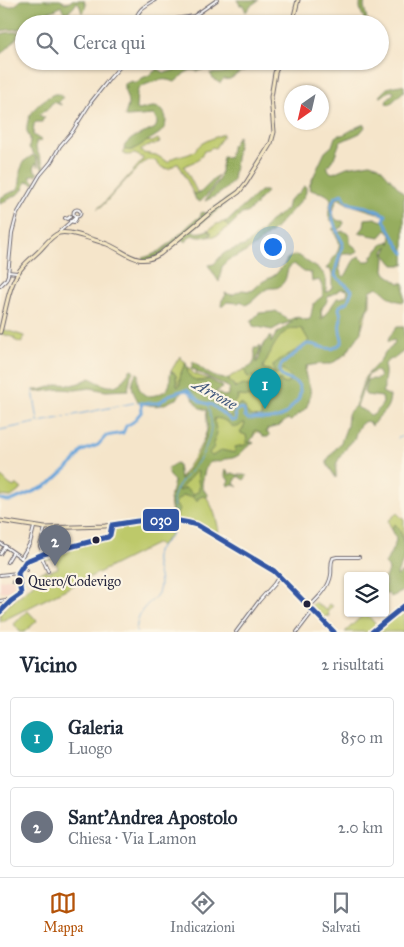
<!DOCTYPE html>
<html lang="it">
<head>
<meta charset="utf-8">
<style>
	body { margin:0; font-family:"IM FELL Great Primer",serif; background:#f6f6f7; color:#1f2937 }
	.controls { position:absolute; right:15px; bottom:15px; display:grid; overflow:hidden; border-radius:5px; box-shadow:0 1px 4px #0004 }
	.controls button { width:45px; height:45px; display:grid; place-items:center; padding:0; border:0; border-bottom:1px solid #e0e1e3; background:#fff; color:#1f2937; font:25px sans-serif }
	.compass { position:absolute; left:284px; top:85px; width:45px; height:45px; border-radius:50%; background:#fff; box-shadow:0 1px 4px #0004; rotate:214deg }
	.you { position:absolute; left:272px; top:246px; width:18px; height:18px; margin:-12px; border:4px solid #fff; border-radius:50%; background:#1a73e8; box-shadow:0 0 0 8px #1a73e833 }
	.badge { display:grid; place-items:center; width:32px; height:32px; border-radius:50%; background:#b45309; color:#fff; font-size:16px; font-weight:700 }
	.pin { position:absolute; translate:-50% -41px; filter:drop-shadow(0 1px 2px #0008) }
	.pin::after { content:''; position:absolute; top:26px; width:18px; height:15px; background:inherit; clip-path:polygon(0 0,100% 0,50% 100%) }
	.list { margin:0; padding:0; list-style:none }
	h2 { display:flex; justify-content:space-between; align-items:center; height:65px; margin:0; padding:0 20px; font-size:21px }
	h2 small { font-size:16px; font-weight:400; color:#747a83 }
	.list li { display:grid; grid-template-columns:32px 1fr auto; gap:15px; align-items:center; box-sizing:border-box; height:80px; margin:0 10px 10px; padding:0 10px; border:1px solid #e0e1e3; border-radius:5px }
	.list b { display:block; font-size:19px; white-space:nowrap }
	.list p { margin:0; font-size:16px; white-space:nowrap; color:#747a83 }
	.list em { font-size:16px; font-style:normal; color:#747a83 }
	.icon { flex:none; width:28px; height:28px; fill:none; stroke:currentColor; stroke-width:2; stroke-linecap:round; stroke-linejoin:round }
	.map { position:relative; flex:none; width:404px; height:632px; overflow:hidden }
	.search { position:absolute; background:#fff; box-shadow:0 1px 4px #0004; left:15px; right:15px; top:15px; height:55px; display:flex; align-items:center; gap:12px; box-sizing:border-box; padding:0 18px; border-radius:28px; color:#747a83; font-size:19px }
	.sheet { height:245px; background:#fff }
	nav { display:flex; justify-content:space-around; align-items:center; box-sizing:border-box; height:70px; border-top:1px solid #e0e1e3; background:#fff; font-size:14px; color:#747a83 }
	nav a { display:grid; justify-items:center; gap:2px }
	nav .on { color:#b45309 }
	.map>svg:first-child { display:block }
	.built { fill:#f6d2c4 }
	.green { fill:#bdc96b; stroke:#707653 }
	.forest { fill:#96ad5f; stroke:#5c684d; fill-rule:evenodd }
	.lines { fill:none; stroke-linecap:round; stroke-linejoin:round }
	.stream { stroke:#6aa5da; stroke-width:1 }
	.river { stroke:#6aa5da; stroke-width:3 }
	.street-casing { stroke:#6c666d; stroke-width:4 }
	.secondary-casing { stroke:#6c666d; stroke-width:5 }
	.street { stroke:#fff; stroke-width:2 }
	.secondary { stroke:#f7e8c3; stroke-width:3 }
	.bus-1-casing { stroke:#fcf5e5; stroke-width:9 }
	.bus-1 { stroke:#3155a3; stroke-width:5 }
	.bus-dot { fill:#22223b; stroke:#fcf5e5; stroke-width:2 }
	.labels { text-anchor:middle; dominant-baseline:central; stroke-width:4.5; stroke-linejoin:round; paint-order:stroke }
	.bus-label { font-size:14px; fill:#22223b; stroke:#fcf5e5; text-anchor:start }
	.water-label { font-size:16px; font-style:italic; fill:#3f567b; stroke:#fcf5e5 }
	.line-badge { stroke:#fcf5e5; stroke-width:2 }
	.badge-label { font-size:14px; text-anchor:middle; font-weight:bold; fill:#fff }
</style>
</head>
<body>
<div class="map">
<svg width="404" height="632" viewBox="0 0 404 632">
	<rect width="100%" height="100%" fill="#fcf5e5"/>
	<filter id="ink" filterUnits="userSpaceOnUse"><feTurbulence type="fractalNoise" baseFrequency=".02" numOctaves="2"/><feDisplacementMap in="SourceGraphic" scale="10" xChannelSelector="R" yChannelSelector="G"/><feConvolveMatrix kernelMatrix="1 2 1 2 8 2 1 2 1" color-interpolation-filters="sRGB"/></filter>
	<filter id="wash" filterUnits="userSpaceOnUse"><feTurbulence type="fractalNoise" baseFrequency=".0096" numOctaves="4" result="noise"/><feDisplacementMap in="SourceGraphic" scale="20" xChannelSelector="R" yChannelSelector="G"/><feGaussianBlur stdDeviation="1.12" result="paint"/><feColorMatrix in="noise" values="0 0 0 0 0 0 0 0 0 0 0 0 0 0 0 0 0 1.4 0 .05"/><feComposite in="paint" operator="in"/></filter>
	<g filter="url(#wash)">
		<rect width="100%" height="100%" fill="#f5e5ca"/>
		<path class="built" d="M13,578L15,590L0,592V580Z"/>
		<path class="green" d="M223,134V136L215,148L212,147L209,150L204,151L198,160L184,166L198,194H195L194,195L179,164H176L169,169L163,168L157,164L156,161C156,161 149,160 148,160C141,162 110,198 102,206L97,209L104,203L142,161L143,158L135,154C130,154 127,157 123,153L124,149L125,150L139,145L147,141L152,142L158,139L160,142L141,149V151L143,153L156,155L168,162C177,153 179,158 189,154C195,152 197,147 201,144C207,140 216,137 223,134Z
			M224,222L229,227L216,236L207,237L211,235L210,231L208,230L217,224Z
			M368,285L370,293V306L367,310L363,325L359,334L347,353L335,361L309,363C297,379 321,391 303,408C296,416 278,423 268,428L267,432L268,434L266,436L258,431C250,438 246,449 236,454C221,462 204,456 201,478C200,482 201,489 204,493C213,506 218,520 219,536L197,524L173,520C173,511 169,503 170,494C173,491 175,486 178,481C189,465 201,449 207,430C209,422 206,414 209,407L235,396C237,390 235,384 229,382V378L231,376L245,369L247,376L277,336L297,323L308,326L315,308L323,306L321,312L322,317H324L327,312H331Z
			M2,329L24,336L22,343L14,340L15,338L0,333Z
			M180,356V358L186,363C182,369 179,377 180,384L178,387L177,386V380L174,372L171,371Z
			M187,366L194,374L209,379C196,383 187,382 187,366Z
			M0,476C5,479 8,485 14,487L16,484L22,489L11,497L0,496Z
			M397,513L404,520V541V538L392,527V530L388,521Z
			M138,522H148L173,523C172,536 168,538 160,546L158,543L0,622V615L3,610L37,581L33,575L46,570L47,572L58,568L54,558L45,561L44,557L51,554V553L111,537L112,530L116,527Z
			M315,602L326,610L329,608L327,606L329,604L333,606L328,611L329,616H326L324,618L327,623L310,607Z
			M404,607V632H373Z
			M28,611L37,621L24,632H20L14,624Z
			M365,613H366L377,626L370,632H345Z"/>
		<path class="forest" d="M21,0H60L66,3L70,2L72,0H84L86,5L84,11L82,13L79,4L77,2C74,7 70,13 64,12L61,6C52,13 50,10 41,13C36,14 31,20 27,24H24V27C16,32 7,27 0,33V5C8,8 15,7 21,0Z
			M237,0H259L250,6L246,12L243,5H240Z
			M361,0H365L364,6L368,24H362L364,18C360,11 359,7 361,0Z
			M20,31C17,39 8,49 0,54V35C7,31 13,33 20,31Z
			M191,61H230L228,65L225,67L222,64L198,71L191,70L185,73L175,82C172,82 170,80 167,80C162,78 143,85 139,88L137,92L136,108L139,110C143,109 149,107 154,107C167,108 169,123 162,131C160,134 136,148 132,150C129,151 129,150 125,150L124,147C128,139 138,135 147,132C148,131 153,129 154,129C159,124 157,118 153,115L128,117H125C125,112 128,108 128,104C128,98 125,92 123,87L128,88L123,85L131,81L136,83C143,76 147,77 152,73C154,72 156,70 158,69L165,73L178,69Z
			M239,61H245L243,69L244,71C236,72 232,82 224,79L220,83C215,81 212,78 210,73C222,74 234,73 239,61Z
			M358,61H366L363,66L351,72L349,70Z
			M400,85L404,86V91L390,104L386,103C387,98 390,97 394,93L393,91H389L381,97L379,96L387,88Z
			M54,94H58L62,96V99L58,103L61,104V105L54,102L51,104L48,109L45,110L39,115L45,118L43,119L42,122H36L34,124L33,135L41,140L40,142L36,141V148L44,167L43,170L38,159L29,148C29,146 30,143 30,140C30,137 28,135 27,132C25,114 40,101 54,94Z
			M364,124L365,127L360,133L340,142L334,158L327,167L330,172L333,173L347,167L370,163L379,166L404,194V265H394L385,254L389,245L384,251L385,258L384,270L386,274L399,283H404V302C389,301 387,293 377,287L370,291L368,307L363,316L361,332L356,340L343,356L331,364H318L306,366C303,375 308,380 310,388C311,394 309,403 306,408C302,413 295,416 291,421H290L288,419L279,426L267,429L266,432L270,435L268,437H263L258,431L255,430L253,437L249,443L253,442L254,443C241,448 243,459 224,459L221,462C209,461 207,462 204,474C203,479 202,482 202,487L208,496L206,497L203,496L198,498V500H195L193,498V494L198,492C201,486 196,479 198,472L196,471L179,490H177L179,491L185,488C188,489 192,492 192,496L189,497L183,495L176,502L175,504L179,509L176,518L177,519H173L170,499L174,481L169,476L168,468L176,463L178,464L180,480C192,466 204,449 207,430C208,423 206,417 207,410C206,410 201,408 200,408C191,402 189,377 177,399C171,400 167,404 161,405C154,407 146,404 139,403C133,392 129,387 136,373L139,374C136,380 138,391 145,395C150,398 167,393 169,386C171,382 169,376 171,371L176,375L177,386L178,387L180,384C179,377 182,369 186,363C189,372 186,377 196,380C201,382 204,381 209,379L223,387L219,391H216V393L220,394L223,396L228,395V390L230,389L228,387L202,374L196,372V369L193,370L191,367L193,365V361C203,370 215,381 229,378V382L232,383L235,388L244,385C248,386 250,386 254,386C259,387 262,390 267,391L279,379L281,380L282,383L286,384L292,379L283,369L277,374L274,373L273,365L282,358L297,350L309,341L302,329C280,323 271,353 263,367L264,369L270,370L274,375C275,380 268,382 264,380L262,374L255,381L252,376L248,377C246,375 245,372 245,369C256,366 256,357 254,348H258L260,345L261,346L256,363L259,359L261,349L269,337H271V343L276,334L293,321L281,325L272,330L253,326L251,321L259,313L272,312L276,311L287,319L289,320L296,317L295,320L297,317L306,320L310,319C314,305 310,305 323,296L322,286L319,280L316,281H312L311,273L304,272L294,264C284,268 289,276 283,283C276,292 272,285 265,290C258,295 254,301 246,305L241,301L238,303L227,302L223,306H221L222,300L226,295L225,293L232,295L242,290L250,291L253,290L262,282L275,275L284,265L287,259L295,255C301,256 304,259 309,263C323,271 328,274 326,292H328L332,288V274L330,269H326C333,257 347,247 334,233L343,231L346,232L350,237V243L357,249L358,251L352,255L349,253H343C339,259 337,272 344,277C350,271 351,260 359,256L364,261H369L372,259V256L383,244L390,241V244L391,235L386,230L380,237L368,235L366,233H359L364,227L365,219L375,218L382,221L385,218L384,215L348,204L338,198C333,206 329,222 343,221L344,223L341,228L334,231L332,229L336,227V225C324,216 330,212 331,199C324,190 318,194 309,189L310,184L325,152L332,146L335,137L338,135H343L357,127ZM341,289L348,290L347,295L341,298H337L323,319L321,320V309L326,303L328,297ZM237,396L254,397L259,400L262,411L261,417L251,416L246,411L245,407L241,404C235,405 232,412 231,417L223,412V410C230,408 233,404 238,399ZM215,418C217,419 221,418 223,420C232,423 233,433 243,423H245L244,427L240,433L246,435L247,442L245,445L235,447V453L221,450L219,452L212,456L209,453L214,447L213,444L217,433L214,421Z
			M238,136V144L233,180C226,191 216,196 205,201C209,194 214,188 218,181C222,174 221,165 223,157L229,158L231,148Z
			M33,155L36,158L39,166H38L36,163L34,166L35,171L38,173L37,175H32L30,178L35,182L34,184L28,181H27L23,189L20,193L0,204V198L18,189C21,181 20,180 20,173C20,169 23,166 23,162Z
			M218,175C215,185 208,195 200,202L196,200L194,195L195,194L201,192Z
			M246,179L237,192L218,210L208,217L205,220L192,230C197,234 202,232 208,230L212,233C207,238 198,238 192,235L188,239L186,242L184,240H182L155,259L145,262L142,258C167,253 181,229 201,216V213L204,212L205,214L238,191Z
			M304,186L306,187V192L304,197L274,230L256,245L244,253L228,260L225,263L222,267L219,282L208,265L214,264L222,255L226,252L246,245L264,230L269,222L287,209L289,200L300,192Z
			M260,191H266L267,192L257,202L256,205L251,209L247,213L242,214L229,227L224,222L229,220Z
			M397,327H404V351C401,353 398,356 395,358C390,360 387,360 384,366C387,374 383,380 384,388L382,392L390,396C389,413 379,413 372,426L370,423L366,421C358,424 356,432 354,440L351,441C347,448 337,459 336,466C335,470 337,473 336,478L327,464V460L341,442L347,426L348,415L349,412L355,406L365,377L379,362L386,351L391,348L395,342L394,340L388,342L389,337ZM375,371L378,372L380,377C377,381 371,378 367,380L364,392L366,395L382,397L383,403L377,411L373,415H370L367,412L358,408L357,406L366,380L368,375Z
			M132,369L134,371L131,375L128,390L106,391L90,388L75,390L61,389L37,392L33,390H40L60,384L72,385L79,383L90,378C98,382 111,391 120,383C124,380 127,374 130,370Z
			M226,470L229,475L232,473C234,473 236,475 239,475C243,475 244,475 247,476L244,480L238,476L234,483L238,487L233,484L228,486L227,483L229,481L225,475Z
			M395,524C404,531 404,550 403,561C401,568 398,568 397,576L404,571V587L402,592L391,597L389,594H385V577L389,571L388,567L385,564L395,544L396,538L392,530V527Z"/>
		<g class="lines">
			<path class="stream" d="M33,390L38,421
				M0,430L138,402L141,403
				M398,438L404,436
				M175,519C176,510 171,503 174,496C177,484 187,476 194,467C203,457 209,441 211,428C212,420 209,412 208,404
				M136,632C137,623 138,614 145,607C149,602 155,599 158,593C164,580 154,569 156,555C157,547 165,543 170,537C173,532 173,527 174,522"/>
			<path class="river" d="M0,499L6,501H11L44,487L53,481L74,462L82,451L98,445L106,436L117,434L123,433L126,426L133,422L142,411L141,403H159L169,395L181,391L187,390L201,402L212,405L232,421L236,420L235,412L240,408L244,410L245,416L248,419C253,419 258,418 264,419C278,419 284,418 293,405C297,402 300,397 300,392C302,375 273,384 281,365L307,344C316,343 324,351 334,348C337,347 339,344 342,343C343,337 340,336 340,330C338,321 344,321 339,309L340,306L348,301L352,290L335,276L336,268L343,243C336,231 321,198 343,194C345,206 358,205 367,207C373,209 380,212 386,215L384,220C391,231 395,242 404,253"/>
		</g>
	</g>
	<g filter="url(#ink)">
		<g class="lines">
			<defs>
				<path id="street" d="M134,24C138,9 143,7 155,0
					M167,24L175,19L194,16L217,0
					M73.5 213a3.5 3.5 0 1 1 7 0a3.5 3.5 0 1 1-7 0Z
					M65,218L67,219L71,216
					M70,221L74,222L76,219V217
					M59,232L76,217
					M8,272L17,273
					M0,286L6,280L8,275L12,233L17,214L40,175L51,162L60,146L72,132L91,102L110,78L125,61
					M0,543L26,561
					M67,546V536
					M0,554L5,546
					M43,554L40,546L45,528
					M41,555L48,571
					M21,558L30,543L34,527
					M7,562L13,552
					M21,567L27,570
					M0,575L18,573
					M13,582L19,581
					M0,601L6,600L7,605
					M309,607C318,598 329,588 331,575C332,569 330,564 333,558L337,557H359
					M0,612L11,601L21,594L18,573L26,561L43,554L108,537L115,526
					M236,632L259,601L274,584L279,576
					M297,632L313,611"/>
				<path id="secondary" d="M292,24L298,0
					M0,332C5,314 8,288 18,273C23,264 32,258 39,251C45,245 51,236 59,233C67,231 74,234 82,236C90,239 99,241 107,244C127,252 137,268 160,254L211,212L239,192L246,183L268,148L271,143L274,132L271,97L275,73L279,61
					M0,521L45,528L105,526L145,520H179L191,522L274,571L334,632
					M372,632L404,606"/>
			</defs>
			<use href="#street" class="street-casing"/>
			<use href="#secondary" class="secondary-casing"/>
			<use href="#street" class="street"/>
			<use href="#secondary" class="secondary"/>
			<defs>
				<path id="bus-1" d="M0,612L11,601L21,594L18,573L26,561L43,554L108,537L110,535L112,525C140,520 169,516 197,525L274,571L334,632
					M372,632L404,606"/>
			</defs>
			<use href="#bus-1" class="bus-1-casing"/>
			<use href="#bus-1" class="bus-1"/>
		</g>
	</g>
	<g class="bus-dot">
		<circle cx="96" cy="540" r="4.5"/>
		<circle cx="19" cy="581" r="4.5"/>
		<circle cx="307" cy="604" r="4.5"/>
	</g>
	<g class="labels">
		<g class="bus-label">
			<text x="28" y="581">Quero/Codevigo</text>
		</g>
		<g class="water-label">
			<text transform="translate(215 394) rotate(29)">Arrone</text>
		</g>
	</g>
	<rect class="line-badge" x="142" y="508" width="38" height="24" rx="5" fill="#3155a3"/>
	<g class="badge-label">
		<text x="161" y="525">030</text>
	</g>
</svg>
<div class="controls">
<button><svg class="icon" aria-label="layers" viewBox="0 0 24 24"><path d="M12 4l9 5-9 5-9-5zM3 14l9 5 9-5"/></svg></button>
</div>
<svg class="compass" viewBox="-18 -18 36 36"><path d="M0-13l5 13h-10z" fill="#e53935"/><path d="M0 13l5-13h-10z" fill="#747a83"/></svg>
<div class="you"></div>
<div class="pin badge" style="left:265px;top:409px;background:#0f9aa8">1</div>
<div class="pin badge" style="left:55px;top:566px;background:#6b7280">2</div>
<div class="search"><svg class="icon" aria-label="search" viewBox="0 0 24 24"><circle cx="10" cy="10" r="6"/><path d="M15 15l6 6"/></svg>Cerca qui</div>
</div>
<section class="sheet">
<h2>Vicino<small>2 risultati</small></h2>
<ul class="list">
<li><span class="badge" style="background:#0f9aa8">1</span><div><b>Galeria</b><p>Luogo</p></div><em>850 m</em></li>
<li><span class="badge" style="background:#6b7280">2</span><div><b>Sant'Andrea Apostolo</b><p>Chiesa · Via Lamon</p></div><em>2.0 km</em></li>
</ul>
</section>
<nav>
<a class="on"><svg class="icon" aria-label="map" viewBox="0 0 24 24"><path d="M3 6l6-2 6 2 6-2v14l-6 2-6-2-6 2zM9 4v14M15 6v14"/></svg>Mappa</a>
<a><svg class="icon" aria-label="directions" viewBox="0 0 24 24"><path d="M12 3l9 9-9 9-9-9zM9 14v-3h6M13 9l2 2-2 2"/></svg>Indicazioni</a>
<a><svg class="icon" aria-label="saved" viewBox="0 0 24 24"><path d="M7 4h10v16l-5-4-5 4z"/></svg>Salvati</a>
</nav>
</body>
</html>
